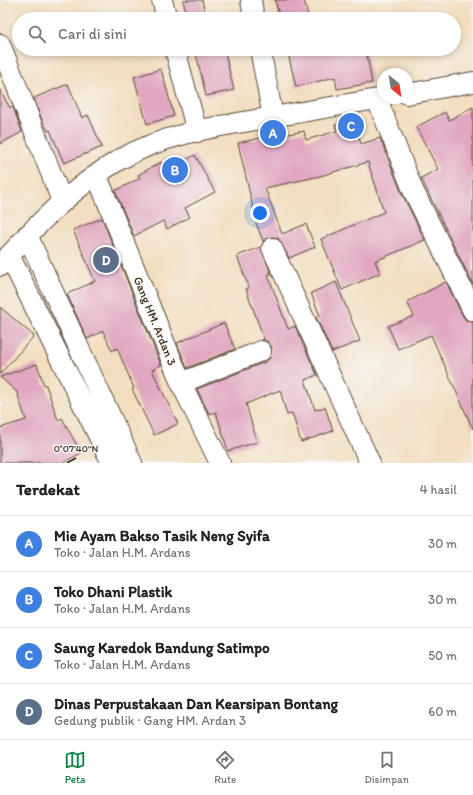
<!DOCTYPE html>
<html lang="id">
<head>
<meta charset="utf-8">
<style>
	body { margin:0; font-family:Itim,sans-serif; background:#f6f6f6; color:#222 }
	.compass { position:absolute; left:377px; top:68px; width:36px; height:36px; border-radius:50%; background:#fff; box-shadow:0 2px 6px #0003; rotate:150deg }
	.you { position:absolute; left:260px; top:213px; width:14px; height:14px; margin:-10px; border:3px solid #fff; border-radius:50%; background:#1a73e8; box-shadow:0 0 0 6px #1a73e833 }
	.badge { display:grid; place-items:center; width:26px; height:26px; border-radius:50%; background:#0b8043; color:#fff; font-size:13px; font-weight:700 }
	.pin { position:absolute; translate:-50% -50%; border:2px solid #fff; box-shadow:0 1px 4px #0006 }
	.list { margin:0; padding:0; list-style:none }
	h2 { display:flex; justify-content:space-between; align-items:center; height:52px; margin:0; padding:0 16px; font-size:17px }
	h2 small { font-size:13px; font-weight:400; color:#767676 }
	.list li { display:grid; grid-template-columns:26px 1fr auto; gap:12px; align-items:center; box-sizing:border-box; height:56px; padding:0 16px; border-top:1px solid #e0e0e0 }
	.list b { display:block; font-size:15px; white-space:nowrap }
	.list p { margin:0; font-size:13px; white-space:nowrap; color:#767676 }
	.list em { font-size:13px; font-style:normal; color:#767676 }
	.icon { flex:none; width:22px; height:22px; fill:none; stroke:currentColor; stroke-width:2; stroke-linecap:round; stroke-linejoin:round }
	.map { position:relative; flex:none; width:473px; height:463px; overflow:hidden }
	.search { position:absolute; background:#fff; box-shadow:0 2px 6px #0003; left:12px; right:12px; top:12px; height:44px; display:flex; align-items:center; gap:10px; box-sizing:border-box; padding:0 14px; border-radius:22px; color:#767676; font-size:15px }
	.sheet { height:276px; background:#fff }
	nav { display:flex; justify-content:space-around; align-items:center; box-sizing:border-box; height:56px; border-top:1px solid #e0e0e0; background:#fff; font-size:11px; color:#767676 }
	nav a { display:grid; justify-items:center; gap:2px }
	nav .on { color:#0b8043 }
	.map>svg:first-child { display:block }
	.building { fill:#e1a7c0 }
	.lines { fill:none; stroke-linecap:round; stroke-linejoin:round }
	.minor-casing { stroke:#564536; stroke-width:22 }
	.minor { stroke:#fff; stroke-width:20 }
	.ticks { fill:none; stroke:#3b2a1e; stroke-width:1.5 }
	.labels { text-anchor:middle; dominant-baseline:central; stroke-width:3; stroke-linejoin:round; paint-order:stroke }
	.street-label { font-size:12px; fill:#3b2a1e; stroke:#f6f6f2 }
	.ticks-label { font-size:10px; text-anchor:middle; fill:#3b2a1e; stroke:#f6f6f2; stroke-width:3; stroke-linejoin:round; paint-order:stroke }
</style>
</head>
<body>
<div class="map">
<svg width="473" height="463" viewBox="0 0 473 463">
	<rect width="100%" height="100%" fill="#f6f6f2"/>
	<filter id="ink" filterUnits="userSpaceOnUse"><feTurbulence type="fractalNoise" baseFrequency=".025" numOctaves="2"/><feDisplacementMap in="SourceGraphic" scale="8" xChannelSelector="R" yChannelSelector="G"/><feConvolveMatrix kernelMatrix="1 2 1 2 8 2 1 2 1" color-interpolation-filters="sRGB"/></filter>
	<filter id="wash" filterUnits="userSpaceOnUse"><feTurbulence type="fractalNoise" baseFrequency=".012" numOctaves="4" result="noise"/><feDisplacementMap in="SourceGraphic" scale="16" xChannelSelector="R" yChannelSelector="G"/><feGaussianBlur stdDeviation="0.9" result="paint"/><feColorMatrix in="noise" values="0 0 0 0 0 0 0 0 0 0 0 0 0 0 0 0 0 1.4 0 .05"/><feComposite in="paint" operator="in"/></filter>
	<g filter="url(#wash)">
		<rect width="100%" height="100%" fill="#f2dec0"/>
		<g id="blocks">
			<path class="building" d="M183,0H202L206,19H187Z
				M275,0H304L309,19H280Z
				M195,49H224L234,90L206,96Z
				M287,49H366L372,83L337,89L335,77L296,87Z
				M161,69L174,116L147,124L134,77Z
				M68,84L82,118L88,115L102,147L64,163L50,130L48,131L42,120L34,98Z
				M0,90L10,108L13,107L22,132L0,144Z
				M473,107V285L421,178L438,169L416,127L445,112L449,120Z
				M354,119L361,144L380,138L402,194L425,240L375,261L380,273L342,290L321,239L384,212L368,162L320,176L265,188L282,234L306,224L315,247L289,258L278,238L273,237L263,241L252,213L254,212L238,143L278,134V136L304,131L306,140L337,131L335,125Z
				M195,155L215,192L185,208L190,217L167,229L163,221L134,236L115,191L140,178L138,175L161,162L166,171Z
				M102,218L161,365L152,370L178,424L154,435L132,389L134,388L117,348L112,351L103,331L87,339L67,294L95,281L73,230Z
				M261,247L271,274L268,275L288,329L295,326L317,375L305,380L315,410L325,407L333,431L301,442L292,413L287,415L280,390L246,404L257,442L228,451L216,412L209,414L197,389L265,362L270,358L272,347L268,342L262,339H264L246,289L249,288L237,256Z
				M336,282L360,341L332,352L316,317L320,316L311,293Z
				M446,282L463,316L467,321L473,322V429L431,335L398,349L388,326L414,316L407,302Z
				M0,307L34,336L0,374Z
				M224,323L235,349L187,368L177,343Z
				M37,364L44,385H46L58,420L62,418L81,453L63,463H0V428L26,420L17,392L0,377Z"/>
		</g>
	</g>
	<g filter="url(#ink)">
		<use href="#blocks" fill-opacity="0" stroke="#564536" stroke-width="1"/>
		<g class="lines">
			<defs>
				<path id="minor" d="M162,0L167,19
					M251,0L254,19
					M0,44L62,201
					M175,49L197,132
					M260,49L273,117
					M407,94L473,82
					M377,99L413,190L473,311
					M97,176L181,383L220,463
					M27,235L132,463
					M272,248L370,463
					M9,255L112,463
					M0,266C35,226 73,187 119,160C162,135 213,127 261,119C302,112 342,105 383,98
					M181,383L261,351"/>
			</defs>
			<use href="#minor" class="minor-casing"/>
			<use href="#minor" class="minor"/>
		</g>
	</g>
	<path class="ticks" d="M67,463L76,458"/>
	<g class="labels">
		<g class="street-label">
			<text transform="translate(155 321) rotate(68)">Gang HM. Ardan 3</text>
		</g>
	</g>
	<g class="ticks-label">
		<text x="76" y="452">0°07'40"N</text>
	</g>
</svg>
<svg class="compass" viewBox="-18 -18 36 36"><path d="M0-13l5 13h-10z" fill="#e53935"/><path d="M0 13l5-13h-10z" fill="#767676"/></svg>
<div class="you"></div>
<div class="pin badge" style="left:273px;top:133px;background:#3f7fe0">A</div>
<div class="pin badge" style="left:175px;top:170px;background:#3f7fe0">B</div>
<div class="pin badge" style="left:351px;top:126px;background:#3f7fe0">C</div>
<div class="pin badge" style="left:106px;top:260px;background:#5c6f8a">D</div>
<div class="search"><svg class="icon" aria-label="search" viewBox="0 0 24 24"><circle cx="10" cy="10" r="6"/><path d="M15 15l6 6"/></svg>Cari di sini</div>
</div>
<section class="sheet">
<h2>Terdekat<small>4 hasil</small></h2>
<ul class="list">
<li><span class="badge" style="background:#3f7fe0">A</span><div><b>Mie Ayam Bakso Tasik Neng Syifa</b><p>Toko · Jalan H.M. Ardans</p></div><em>30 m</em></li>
<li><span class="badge" style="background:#3f7fe0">B</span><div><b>Toko Dhani Plastik</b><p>Toko · Jalan H.M. Ardans</p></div><em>30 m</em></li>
<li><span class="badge" style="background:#3f7fe0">C</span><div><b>Saung Karedok Bandung Satimpo</b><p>Toko · Jalan H.M. Ardans</p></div><em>50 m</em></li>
<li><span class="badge" style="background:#5c6f8a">D</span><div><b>Dinas Perpustakaan Dan Kearsipan Bontang</b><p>Gedung publik · Gang HM. Ardan 3</p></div><em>60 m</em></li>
</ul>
</section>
<nav>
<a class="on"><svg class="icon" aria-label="map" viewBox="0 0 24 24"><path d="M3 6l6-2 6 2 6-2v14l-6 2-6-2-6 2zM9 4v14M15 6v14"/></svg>Peta</a>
<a><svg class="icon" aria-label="directions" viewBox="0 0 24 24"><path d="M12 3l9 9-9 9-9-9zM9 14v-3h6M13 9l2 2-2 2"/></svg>Rute</a>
<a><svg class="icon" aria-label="saved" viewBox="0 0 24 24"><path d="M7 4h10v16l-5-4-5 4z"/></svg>Disimpan</a>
</nav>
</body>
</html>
